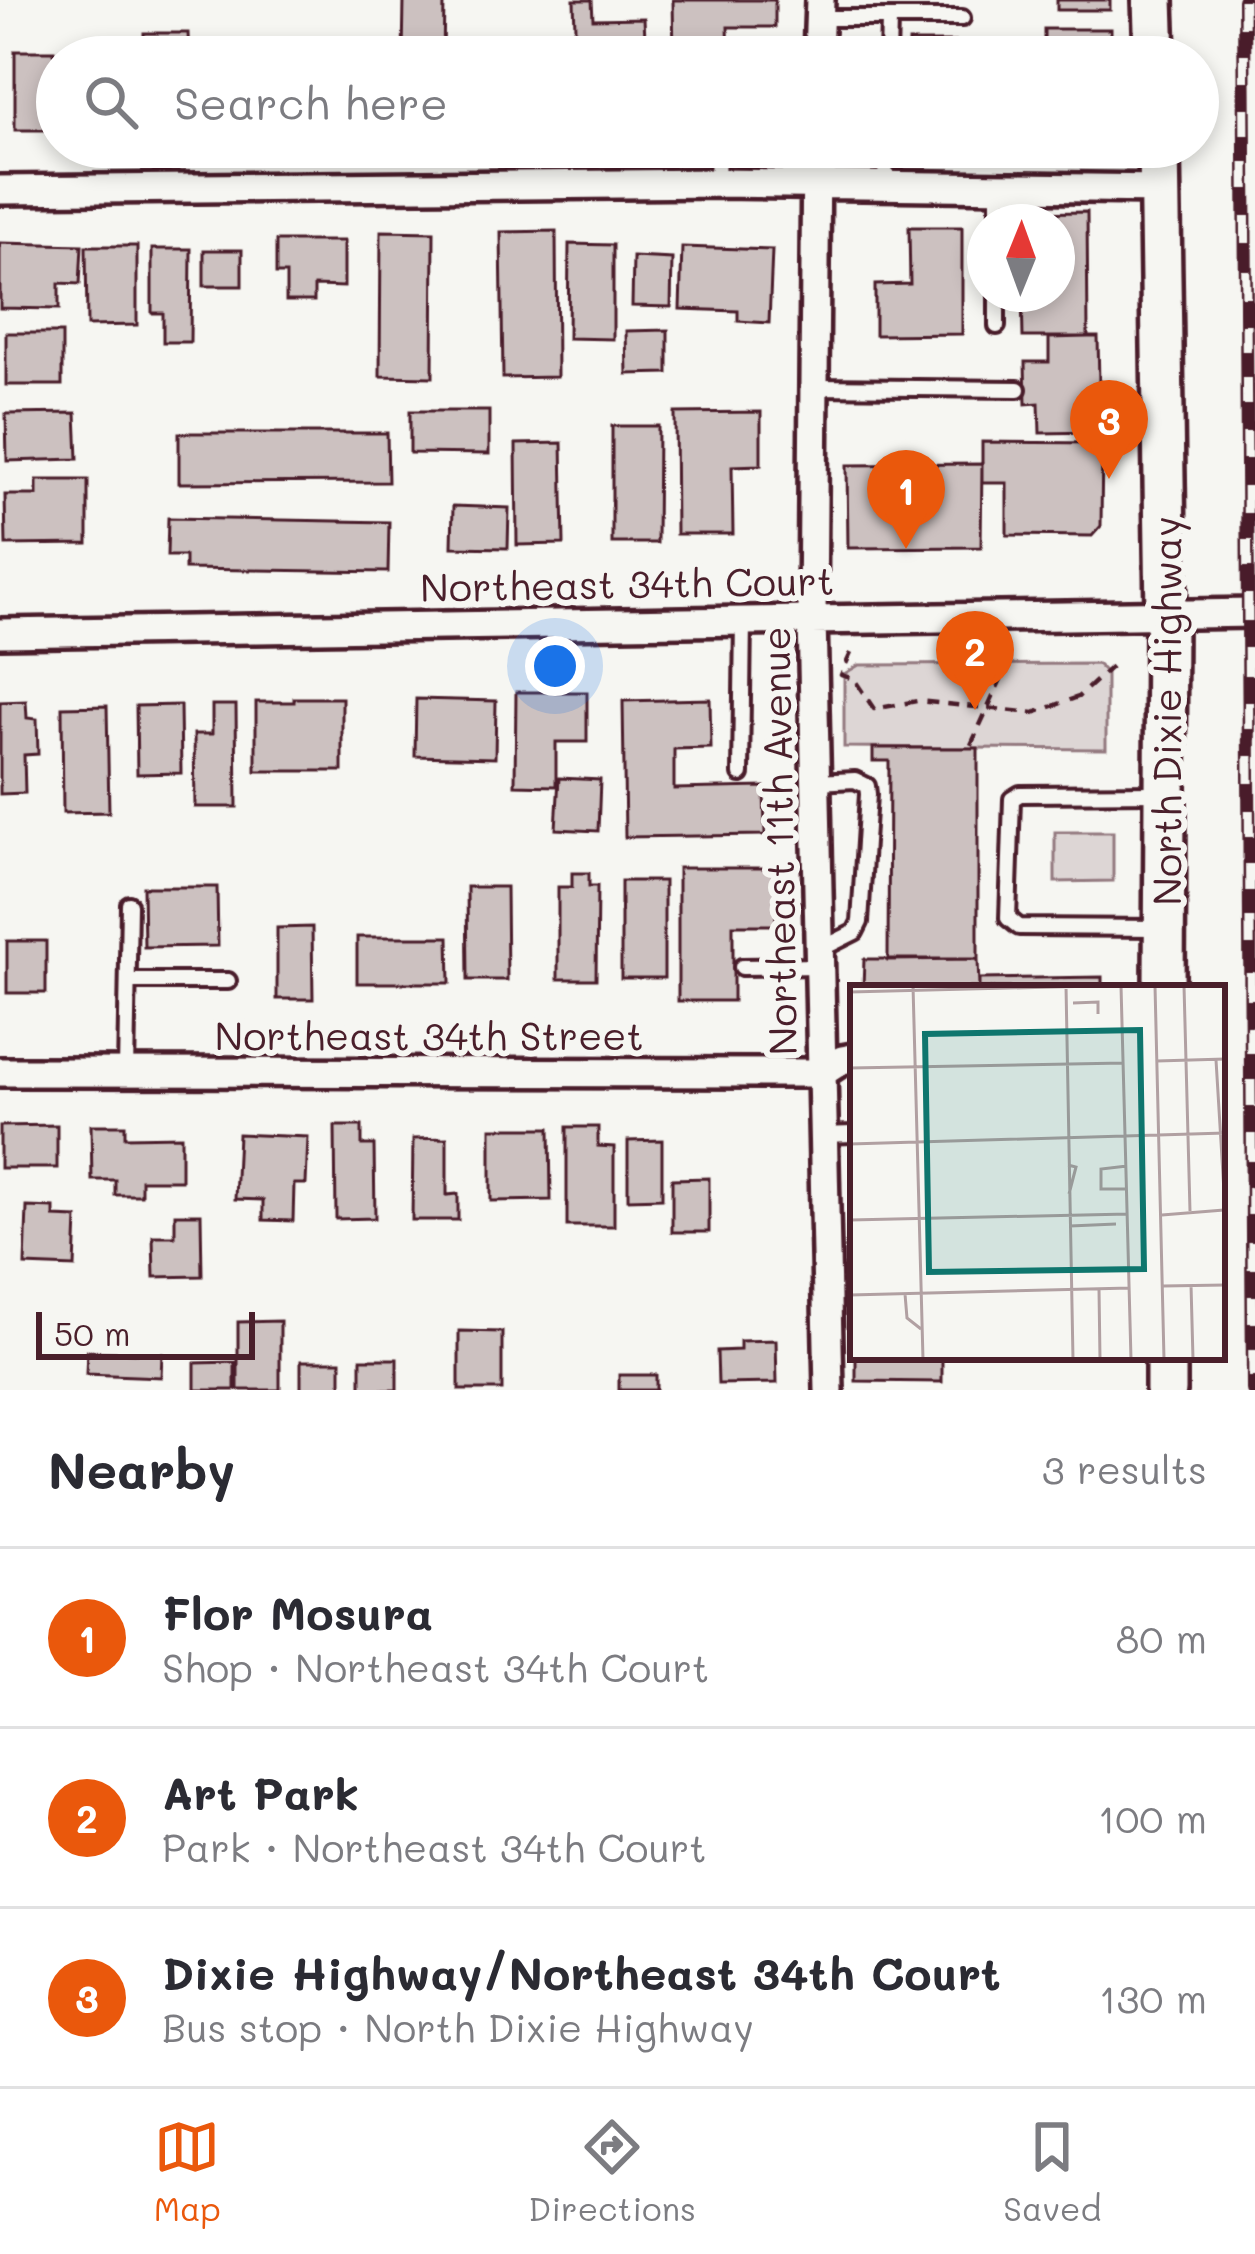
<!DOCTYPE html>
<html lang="en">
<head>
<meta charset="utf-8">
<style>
	body { margin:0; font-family:Mali,sans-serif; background:#f2f2f3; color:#2b2b33 }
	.compass { position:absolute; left:967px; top:204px; width:108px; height:108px; border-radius:50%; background:#fff; box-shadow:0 6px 18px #0003; rotate:1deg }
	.scale { position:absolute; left:36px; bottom:30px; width:219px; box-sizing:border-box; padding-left:12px; border:6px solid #4a1f2b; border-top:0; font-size:33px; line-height:42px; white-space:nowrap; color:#4a1f2b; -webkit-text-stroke:9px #f6f6f2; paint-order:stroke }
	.you { position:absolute; left:555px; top:666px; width:42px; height:42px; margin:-30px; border:9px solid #fff; border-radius:50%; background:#1a73e8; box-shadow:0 0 0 18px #1a73e833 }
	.badge { display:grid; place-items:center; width:78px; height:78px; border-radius:50%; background:#ea580c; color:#fff; font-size:39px; font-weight:700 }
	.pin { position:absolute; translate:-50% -99px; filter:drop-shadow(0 3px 6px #0008) }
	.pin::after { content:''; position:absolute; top:63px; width:42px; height:36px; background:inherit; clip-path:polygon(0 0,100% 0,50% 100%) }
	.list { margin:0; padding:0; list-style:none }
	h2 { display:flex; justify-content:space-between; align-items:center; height:156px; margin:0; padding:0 48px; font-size:51px }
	h2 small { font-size:39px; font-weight:400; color:#7c7c81 }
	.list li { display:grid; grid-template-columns:78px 1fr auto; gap:36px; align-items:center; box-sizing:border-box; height:180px; padding:0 48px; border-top:3px solid #e1e1e2 }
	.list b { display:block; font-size:45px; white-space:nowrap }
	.list p { margin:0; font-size:39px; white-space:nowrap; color:#7c7c81 }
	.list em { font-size:39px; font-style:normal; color:#7c7c81 }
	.icon { flex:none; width:66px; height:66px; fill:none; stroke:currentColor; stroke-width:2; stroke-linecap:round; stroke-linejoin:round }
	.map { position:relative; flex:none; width:1255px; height:1390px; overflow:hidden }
	.search { position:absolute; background:#fff; box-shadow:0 6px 18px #0003; left:36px; right:36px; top:36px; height:132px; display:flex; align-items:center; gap:30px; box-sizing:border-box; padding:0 42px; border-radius:66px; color:#7c7c81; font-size:45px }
	.sheet { height:696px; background:#fff }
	nav { display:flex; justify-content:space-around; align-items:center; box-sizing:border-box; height:168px; border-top:3px solid #e1e1e2; background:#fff; font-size:33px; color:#7c7c81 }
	nav a { display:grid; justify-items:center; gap:6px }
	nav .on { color:#ea580c }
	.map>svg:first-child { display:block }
	.green { fill:#ddd6d5; stroke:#947a80; stroke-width:3 }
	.building { fill:#ccc1c0; stroke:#4a1f2b; stroke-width:3 }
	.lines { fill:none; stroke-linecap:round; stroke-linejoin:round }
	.service-casing { stroke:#4a1f2b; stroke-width:22 }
	.minor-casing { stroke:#4a1f2b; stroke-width:36 }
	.secondary-casing { stroke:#4a1f2b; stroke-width:48 }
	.path { stroke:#4a1f2b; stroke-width:4.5; stroke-dasharray:12 9; stroke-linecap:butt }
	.service { stroke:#f6f6f2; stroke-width:14 }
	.minor { stroke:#f6f6f2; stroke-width:27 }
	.secondary { stroke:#f6f6f2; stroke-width:39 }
	.rail-casing { stroke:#4a1f2b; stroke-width:14 }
	.rail { stroke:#f6f6f2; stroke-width:9; stroke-dasharray:27; stroke-linecap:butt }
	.labels { text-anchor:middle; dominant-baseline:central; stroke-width:12; stroke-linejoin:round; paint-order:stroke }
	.street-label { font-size:39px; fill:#4a1f2b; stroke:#f6f6f2 }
	.inset-road { fill:none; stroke:#b1a0a2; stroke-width:3 }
	.view { fill:#0f766e; fill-opacity:0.15; stroke:#0f766e; stroke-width:6 }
	.inset-edge { fill:none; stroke:#4a1f2b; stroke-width:6 }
</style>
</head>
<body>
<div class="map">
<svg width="1255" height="1390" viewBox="0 0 1255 1390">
	<rect width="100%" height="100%" fill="#f6f6f2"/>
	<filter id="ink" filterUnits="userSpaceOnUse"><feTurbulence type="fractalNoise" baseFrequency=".00833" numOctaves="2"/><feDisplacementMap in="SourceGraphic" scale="24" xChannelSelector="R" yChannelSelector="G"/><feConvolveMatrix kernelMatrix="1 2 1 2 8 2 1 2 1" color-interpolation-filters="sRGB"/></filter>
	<g filter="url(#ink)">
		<path class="green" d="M1097,664L1106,673V749L844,747V674L859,665Z
			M1055,832H1113V881L1055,882Z"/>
		<path class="building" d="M574,0H592L593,19L644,18L645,39H629V57H576Z
			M673,0H775V27H728L729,57H674Z
			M1057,0H1110V10H1057Z
			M404,1L444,2L443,57H403Z
			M1044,29H1111V57H1044Z
			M144,33H188L189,57H144Z
			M909,42H974V57H908Z
			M259,47L312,48V57H259Z
			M237,49V57H199V50Z
			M15,51H54L55,130H15Z
			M908,147H974V149H908Z
			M991,147H1050V154H991Z
			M1087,212L1088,337H1023L1022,294H1057V222H1021V213Z
			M909,227H962V334L875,335V285L910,284Z
			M381,231L434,232L433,377L380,376Z
			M556,231L557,377L503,378L501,232Z
			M276,241H344V287L314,286V301H286V274H276Z
			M0,243L82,245L80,284L59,283V309L0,308Z
			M569,244L613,245V339L568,338Z
			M86,246H137V325L87,326Z
			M682,247L772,250L769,323L738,321V311L680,309Z
			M152,249H191L190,342H163V313H152Z
			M204,250H242V286H204Z
			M633,257L672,259L671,307L632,306Z
			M668,330V373L627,374L626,331Z
			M6,333H62V385H6Z
			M1088,337H1098L1100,432L1040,433L1039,403L1026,404L1025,362H1049V338Z
			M410,411H489V454L410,453Z
			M761,412V465L732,466L733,534H676L675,413Z
			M76,413L78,459L7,461L6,414Z
			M612,426H658L657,543H612Z
			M179,433H387L388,482L179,483Z
			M982,442L1102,443L1101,526L1092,536L1007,535V483H982Z
			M562,443L564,544L517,545L516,444Z
			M982,464L981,547L848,548L847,465Z
			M37,480H88V544L6,545L5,495H37Z
			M453,506L509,508L508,548L452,547Z
			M168,518L389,522L388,572L185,569V556H167Z
			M516,692H587V742H556V786L515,785Z
			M294,698H342V771H256V702H294Z
			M416,699L496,701L495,758L415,756Z
			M710,699L711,748L674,749V789L764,787L765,835L625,837L623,701Z
			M26,701L27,718L37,719L38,754L24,755L25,793L0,794V702Z
			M180,705L181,773L137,774L136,706Z
			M212,705H236L237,807H195L194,734H212Z
			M107,706L109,812L63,813L62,707Z
			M873,748H978V959L888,960L889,761H873Z
			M559,778L600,780L598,831L556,829Z
			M678,868H775L776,925H733V1001H678Z
			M572,873H589V886H597L596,979H558V887H572Z
			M621,881H664V978H621Z
			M143,887H217L218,946L144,947Z
			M467,887H506L507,980H468Z
			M312,927L313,999H277V928Z
			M357,937H449L450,983H357Z
			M7,941H46V993H7Z
			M864,959H978L979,988H863Z
			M1102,977V988H979V979Z
			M57,1125V1168H0V1126Z
			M91,1125H125V1137L181,1136V1180H141V1195H115V1180H92Z
			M335,1126H362V1145H374L375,1218L336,1219Z
			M567,1127H598V1146L614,1147V1226H567Z
			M491,1128H550L551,1200L491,1201Z
			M238,1134L308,1137L306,1184H294L293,1221L263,1220V1200L235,1199Z
			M447,1138V1195L458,1194V1220H412L413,1139Z
			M662,1140V1198L628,1199V1141Z
			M709,1178V1232H672V1179Z
			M27,1207L54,1208V1217L77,1218L75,1267L25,1265Z
			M175,1214H201L202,1276L154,1277L153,1236H175Z
			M280,1321V1390H238V1322Z
			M459,1331L502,1332V1390H459Z
			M776,1340L777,1383L718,1384L717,1351L740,1350V1341Z
			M87,1351L162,1354L161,1377L86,1374Z
			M856,1357H942V1382L856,1381Z
			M361,1359H397V1390H361Z
			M301,1361H341V1390H301Z
			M235,1362V1390H195V1363Z
			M619,1375H656V1390H619Z"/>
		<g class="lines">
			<defs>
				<path id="service" d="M819,18H962
					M888,57L889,20
					M717,183L718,147
					M885,188L886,147
					M998,222V189
					M997,326V294
					M814,387L1018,389
					M741,774L743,619
					M817,782L855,780L867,786L868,794L860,922L855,932L821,949
					M1159,793L1020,794L1012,799L1008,918L1019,927L1159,928
					M742,967L821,966
					M129,981H228
					M126,1073L129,904
					M823,1135L853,1134"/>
				<path id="minor" d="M818,57L820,0
					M816,147L812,618L829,1390
					M0,190L717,183L1160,189
					M0,633L1255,613
					M0,1072L822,1073L842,1060L853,1058"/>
				<path id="secondary" d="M1153,0L1155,57
					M1159,147L1166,613L1164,988
					M1166,1357V1390"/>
			</defs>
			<use href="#service" class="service-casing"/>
			<use href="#minor" class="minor-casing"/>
			<use href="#secondary" class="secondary-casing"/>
			<path class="path" d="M851,653L841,675L854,679L874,709L917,701L1034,713L1078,697L1116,662
				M971,745L1011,657"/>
			<use href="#service" class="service"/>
			<use href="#minor" class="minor"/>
			<use href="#secondary" class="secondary"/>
			<defs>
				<path id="rail" d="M1244,0L1253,1390"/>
			</defs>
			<use href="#rail" class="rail-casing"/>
			<use href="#rail" class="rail"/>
		</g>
	</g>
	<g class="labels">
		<g class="street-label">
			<text transform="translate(627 583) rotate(-1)">Northeast 34th Court</text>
			<text transform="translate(1165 711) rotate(-90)">North Dixie Highway</text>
			<text transform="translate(778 841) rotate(-91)">Northeast 11th Avenue</text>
			<text x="429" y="1034">Northeast 34th Street</text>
		</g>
	</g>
	<g transform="translate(850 985)">
		<rect width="375" height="375" fill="#f6f6f2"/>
		<path class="inset-road" d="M63,1L73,374M216,1L223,374M271,1L281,374M305,1L314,374M334,1L340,226M0,7L244,1M223,18L248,17V29M366,75L375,223M307,76L375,74M0,83L274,78M0,159L375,148M218,180L226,182L219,209M276,204H251V184L277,181M312,230L374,225M0,235L278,229M220,241L266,239M341,300L343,374M313,301L375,300M249,304L250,374M55,309L57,333L71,344M0,310L280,303"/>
		<path class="view" d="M290,45L294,284L79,287L75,49Z"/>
		<rect width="375" height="375" class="inset-edge"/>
	</g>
</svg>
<svg class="compass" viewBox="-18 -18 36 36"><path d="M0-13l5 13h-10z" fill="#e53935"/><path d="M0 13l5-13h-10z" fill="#7c7c81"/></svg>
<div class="scale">50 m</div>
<div class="you"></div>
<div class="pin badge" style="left:906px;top:549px">1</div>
<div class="pin badge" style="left:975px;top:710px">2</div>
<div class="pin badge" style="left:1109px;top:479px">3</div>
<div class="search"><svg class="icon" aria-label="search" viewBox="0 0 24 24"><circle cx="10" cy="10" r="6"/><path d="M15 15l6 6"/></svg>Search here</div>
</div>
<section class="sheet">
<h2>Nearby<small>3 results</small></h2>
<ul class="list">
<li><span class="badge">1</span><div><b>Flor Mosura</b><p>Shop · Northeast 34th Court</p></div><em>80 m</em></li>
<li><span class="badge">2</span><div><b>Art Park</b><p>Park · Northeast 34th Court</p></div><em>100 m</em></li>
<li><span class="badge">3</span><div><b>Dixie Highway/Northeast 34th Court</b><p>Bus stop · North Dixie Highway</p></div><em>130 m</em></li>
</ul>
</section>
<nav>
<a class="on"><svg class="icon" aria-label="map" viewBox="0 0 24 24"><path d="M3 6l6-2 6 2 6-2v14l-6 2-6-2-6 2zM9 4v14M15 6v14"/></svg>Map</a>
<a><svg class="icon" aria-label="directions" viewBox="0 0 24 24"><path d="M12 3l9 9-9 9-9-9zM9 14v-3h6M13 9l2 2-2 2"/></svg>Directions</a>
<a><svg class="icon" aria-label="saved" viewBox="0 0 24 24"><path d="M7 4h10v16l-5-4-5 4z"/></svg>Saved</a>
</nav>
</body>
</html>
